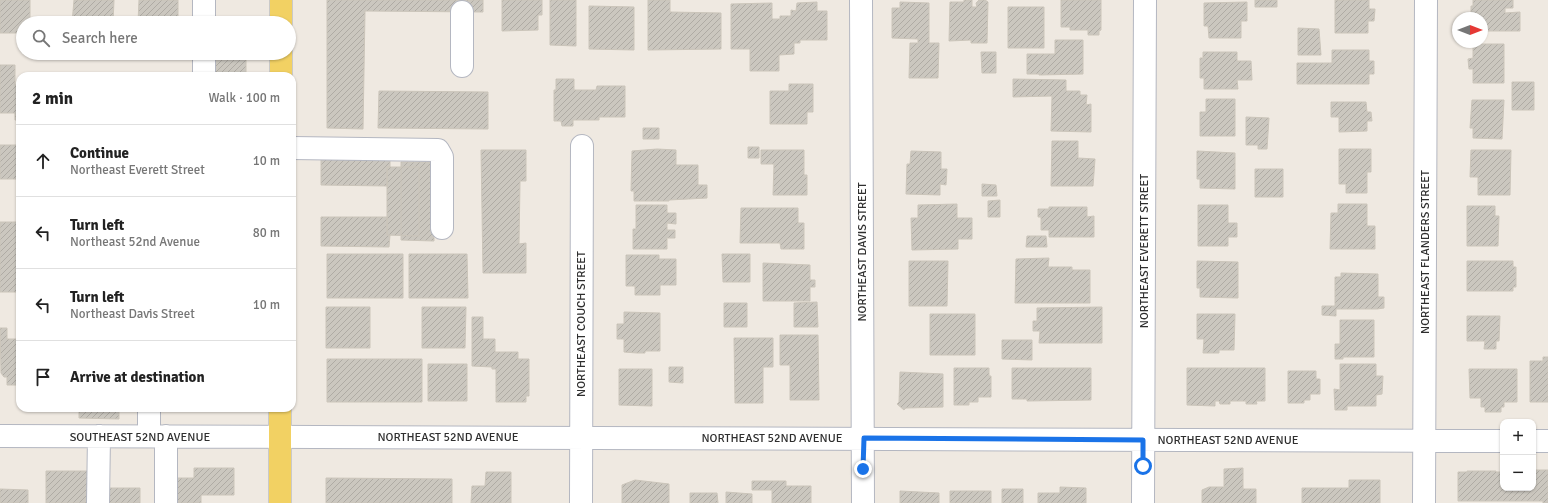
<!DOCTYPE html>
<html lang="en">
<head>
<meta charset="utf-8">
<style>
	body { margin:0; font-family:Signika,sans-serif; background:#f6f6f6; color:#222 }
	.controls { position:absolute; right:12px; bottom:12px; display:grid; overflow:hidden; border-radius:8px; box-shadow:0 1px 3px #0004 }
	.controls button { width:36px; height:36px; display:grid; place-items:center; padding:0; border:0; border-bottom:1px solid #e0e0e0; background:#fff; color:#222; font:20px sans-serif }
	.compass { position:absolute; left:1452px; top:12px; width:36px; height:36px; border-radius:50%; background:#fff; box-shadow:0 1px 3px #0004; rotate:90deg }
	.stop { position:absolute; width:12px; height:12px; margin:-9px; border:3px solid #1a73e8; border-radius:50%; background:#fff }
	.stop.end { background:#1a73e8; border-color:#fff; box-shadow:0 1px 4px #0008 }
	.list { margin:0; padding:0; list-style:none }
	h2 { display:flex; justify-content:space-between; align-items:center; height:52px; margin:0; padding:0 16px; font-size:17px }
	h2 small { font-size:13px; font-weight:400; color:#767676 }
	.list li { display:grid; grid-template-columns:26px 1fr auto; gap:12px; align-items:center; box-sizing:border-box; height:72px; padding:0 16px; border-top:1px solid #e0e0e0 }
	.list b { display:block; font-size:15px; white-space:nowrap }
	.list p { margin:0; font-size:13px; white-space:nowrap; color:#767676 }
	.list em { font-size:13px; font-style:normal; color:#767676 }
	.icon { flex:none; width:22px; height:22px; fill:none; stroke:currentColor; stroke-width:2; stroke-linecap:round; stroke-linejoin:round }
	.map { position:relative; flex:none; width:1548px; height:503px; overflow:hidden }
	.search { position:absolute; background:#fff; box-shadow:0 1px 3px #0004; left:16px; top:16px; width:280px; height:44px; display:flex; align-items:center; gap:10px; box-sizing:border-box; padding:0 14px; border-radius:22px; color:#767676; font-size:15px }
	.panel { position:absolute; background:#fff; box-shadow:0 1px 3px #0004; left:16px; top:72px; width:280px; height:340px; border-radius:12px }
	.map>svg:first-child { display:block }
	.building { fill:url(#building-hatch); stroke:#cbc5ba }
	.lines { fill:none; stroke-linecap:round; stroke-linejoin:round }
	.minor-casing { stroke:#b4b7c1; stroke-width:24 }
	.major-casing { stroke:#c9c9c9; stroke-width:24 }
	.minor { stroke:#fff; stroke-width:22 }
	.major { stroke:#f2d163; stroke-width:22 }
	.route { stroke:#1a73e8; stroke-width:5 }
	.labels { text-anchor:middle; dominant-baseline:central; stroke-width:3.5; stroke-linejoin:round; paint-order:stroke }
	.street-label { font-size:12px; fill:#2e2e2e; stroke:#fff }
</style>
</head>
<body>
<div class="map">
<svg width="1548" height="503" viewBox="0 0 1548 503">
	<defs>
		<pattern id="building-hatch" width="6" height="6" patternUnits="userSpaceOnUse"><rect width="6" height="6" fill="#cbc7bf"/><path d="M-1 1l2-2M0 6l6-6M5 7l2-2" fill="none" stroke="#afaba4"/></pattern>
	</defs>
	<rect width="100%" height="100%" fill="#efe9e1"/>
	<path class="building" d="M0,0H30V23H23V33H0Z
		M74,0H114L113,23H72Z
		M139,0H178V23H138Z
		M327,0H483V12L365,11L363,129L327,128Z
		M502,0H542V15H538V30L502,31Z
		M550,0H576V46L550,45Z
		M648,0H670V12L721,13V49L648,50Z
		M964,0H972V7H977L976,3L979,0H985L988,2L987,43H971V40L949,41L950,2H964Z
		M1061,0H1101V30L1099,31V35H1088V30H1070V27H1061Z
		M1255,0H1277V7H1255Z
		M1335,0H1369V9H1375L1374,21H1368V33H1335Z
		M1473,0H1513V8H1505V13L1520,12V31H1482V18H1471V6H1473Z
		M817,2V11H827V40H800V43H794V54L779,55V71H750V49H731V4L772,3V19H780V16H791V10L796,11L797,3Z
		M900,2L929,3V43H939L938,78H909L910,43H918V39L892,38V8H900Z
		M1247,2V21H1241V38H1209L1208,26H1204V3Z
		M589,6L634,7V50L589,49Z
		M1008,7H1044V48H1008Z
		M1298,28L1319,29L1321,55H1298Z
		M1055,40H1083V74L1039,75V74H1027V54H1055Z
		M1473,44H1504V83H1473V69H1469L1468,59L1473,58Z
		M1332,50H1369V61H1374V74H1369V84H1297V63H1332Z
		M981,52H996V73H982Z
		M1203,52H1237V61H1251L1252,80H1237L1238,89H1204V78H1200V58H1203Z
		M214,53H246V76H213Z
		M0,65H15V85H20V120H15V113H0Z
		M556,79H574V90H596L597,86H625V117H599V120H573V126H562L561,121H554V90H556Z
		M1013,79L1066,80V91H1080V95H1087L1086,105L1091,104V132L1051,131L1052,96L1013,97Z
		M1512,82H1534V110H1512Z
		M789,84H813V112H807V124H770V91H789Z
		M379,91L488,92V129L378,128Z
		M1206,99H1235V136H1200V112H1206Z
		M1472,100H1504L1502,139L1473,138V128H1470Z
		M1331,102H1366L1367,112H1371L1372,121H1367V131L1339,132V117H1331Z
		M1246,117L1269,118L1267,149H1258V145H1246Z
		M643,128H659V139H643Z
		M1052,141H1078V158L1095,159L1093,186H1051Z
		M0,145H20V179H0Z
		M748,147H759V158H748Z
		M657,149L676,150V165H698V185H707V198L669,200V201H634V191H631L632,151Z
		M1339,149H1371V172H1367V193H1346V184H1339Z
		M481,150H526V181H520L519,244L526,243V273H483Z
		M761,150H804V175H807V195H773L774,164H761Z
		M1471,150H1511L1510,195H1478V177H1470Z
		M911,151L941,152V169H947L946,185L940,184V195L906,194L907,164H910Z
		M1197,151L1235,153V189L1200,188V179H1197Z
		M321,156H390V167H387V186L321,185Z
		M401,162H434V241L401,240Z
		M387,167H419V236L387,235Z
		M1255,169H1283V197H1255Z
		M982,184L996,185L997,196H982Z
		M1000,200V217H988V201Z
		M957,204V218H972V239H958V249L912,250L911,218H918V205Z
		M1338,204H1367V226H1375V249H1330L1331,213H1338Z
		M636,205H667V213H676V224L667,223V230H675V238H667V249H633V229H636Z
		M1198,205H1228V223H1237V237H1228V246H1198Z
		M1467,206H1495V216H1499L1498,246H1467Z
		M1049,207H1087V217L1094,216V237H1049V230H1041V217H1038V209H1049Z
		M741,208H798V223H804V249H781L780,243H740Z
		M321,217H387V235H390L389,247L321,246Z
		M0,222H20V292H0Z
		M1027,236H1046L1047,247H1026Z
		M327,254H403V298H327Z
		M409,254H467L468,298H409Z
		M722,254H750V282H723Z
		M626,255H659V259H676V285H660V295H635V286H626Z
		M1049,258L1048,267H1072V270H1090V303H1015L1016,259Z
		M909,261H948L947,306H909Z
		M1197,261L1238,262V298L1200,297V288H1197Z
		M1467,261H1513V267H1516V287H1513V291H1467Z
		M763,263L810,265V280H815V287H810V301H763Z
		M1341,273L1378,274V297H1384V308L1377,309H1336V316L1322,315V306H1335V277H1341Z
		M817,302L818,327H794V303Z
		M724,303H747V327H724Z
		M326,307H370V348H326Z
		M422,307H466L465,348H422Z
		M1102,307V343H1039L1040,331H1033V321H1037V308Z
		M624,312L660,313V351H645V353H637L624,352V339H617V324H624Z
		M930,314H975V355H930Z
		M1197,314H1235L1234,350H1219V353H1203L1204,339H1197Z
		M1467,316H1500L1499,341H1496V349H1484L1485,341H1467Z
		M472,317H483V339H495V352H518V359H529V396H526V402H496V369H492V367L472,366Z
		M1340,320H1374V357H1343V359H1335V344H1340Z
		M0,328H7V339H20V385H7V377H4L1,373Z
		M780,335H818L819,400H790V365H780Z
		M734,338H773V367H763V403H735Z
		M1002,340H1032V360L1002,359Z
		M1543,357H1548V402H1530V361H1543Z
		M327,359H422V402H327Z
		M428,364H467V401H428Z
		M1340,364H1376V376H1383L1382,394L1376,395V406H1347V410H1335L1334,389L1340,390Z
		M669,367H683V383L669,382Z
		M954,368H989V376H991V397H978V402H969V405H954Z
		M1012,368H1091V400L1027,401V399H1012Z
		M1187,368H1265V401H1256L1257,404H1246V401H1230V404H1220L1219,401H1215V406L1187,405Z
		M619,369H652V406L619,405Z
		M1469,369H1517V402H1504V407H1501V412H1485V407H1481V398H1470Z
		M1288,371H1316V379H1320V394H1310V400H1304V403H1288Z
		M900,372L943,374V407L906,408L904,410L897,404L899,402Z
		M79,408H119V419L79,418Z
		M194,468H234V495H201V503H175V478H194Z
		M1243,468V489H1256V503H1202V490L1209,487H1224V469Z
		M1533,470H1548V503H1543V501H1458V472H1467V471H1496V472H1503V488H1533Z
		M46,471H90L89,503H46Z
		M486,472H511V503H471L472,486H485Z
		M326,478L452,479V503H326Z
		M635,480L669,484V503H622V485Z
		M1349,480H1380V503H1302V488H1349Z
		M752,481H786V486H811V503H772V490H752Z
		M1060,487L1086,488V503H1038V493H1060Z
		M109,488H140V503H109Z
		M0,489L28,490V503H0Z
		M1002,489H1023V503H1002Z
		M900,491L939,493V503H900Z
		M950,491H991V503H950Z
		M726,492L752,494V503H726Z
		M690,493H717L718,503H690Z"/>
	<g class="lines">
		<defs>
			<path id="minor" d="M204,0V23
				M861,0L863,503
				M462,12V66
				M204,53V76
				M292,148L438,150L442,157V228
				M149,408V436
				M0,436L1503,441
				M166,436V503
				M1533,441H1548
				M98,503L99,436
				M581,503L582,146
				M1143,503L1145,0
				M1424,503L1426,0"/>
			<path id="major" d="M281,23V0
				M281,76V53
				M280,503V408"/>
		</defs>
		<use href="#minor" class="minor-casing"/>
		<use href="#major" class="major-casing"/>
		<use href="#minor" class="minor"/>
		<use href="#major" class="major"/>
	</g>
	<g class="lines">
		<path class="route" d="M863,469L864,438L1143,440V466"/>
	</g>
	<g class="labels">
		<g class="street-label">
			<text transform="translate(1144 251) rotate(-90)">NORTHEAST EVERETT STREET</text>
			<text transform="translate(862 252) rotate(-90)">NORTHEAST DAVIS STREET</text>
			<text transform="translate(1425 252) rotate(-90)">NORTHEAST FLANDERS STREET</text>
			<text transform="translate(581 324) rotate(-90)">NORTHEAST COUCH STREET</text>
			<text x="140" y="437">SOUTHEAST 52ND AVENUE</text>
			<text x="448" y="437">NORTHEAST 52ND AVENUE</text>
			<text x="772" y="438">NORTHEAST 52ND AVENUE</text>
			<text x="1228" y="440">NORTHEAST 52ND AVENUE</text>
		</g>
	</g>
</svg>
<div class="controls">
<button>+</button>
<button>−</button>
</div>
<svg class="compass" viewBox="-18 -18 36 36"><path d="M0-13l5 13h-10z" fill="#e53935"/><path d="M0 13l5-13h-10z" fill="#767676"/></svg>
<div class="stop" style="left:1143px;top:466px"></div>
<div class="stop end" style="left:863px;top:469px"></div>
<div class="search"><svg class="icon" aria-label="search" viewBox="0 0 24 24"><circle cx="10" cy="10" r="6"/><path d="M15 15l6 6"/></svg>Search here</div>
<section class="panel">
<h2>2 min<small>Walk · 100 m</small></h2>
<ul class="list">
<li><svg class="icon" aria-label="ahead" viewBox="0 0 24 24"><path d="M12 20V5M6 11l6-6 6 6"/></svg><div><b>Continue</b><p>Northeast Everett Street</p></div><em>10 m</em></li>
<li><svg class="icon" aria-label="left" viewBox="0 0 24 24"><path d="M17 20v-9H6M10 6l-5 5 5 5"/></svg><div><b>Turn left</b><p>Northeast 52nd Avenue</p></div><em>80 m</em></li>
<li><svg class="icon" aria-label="left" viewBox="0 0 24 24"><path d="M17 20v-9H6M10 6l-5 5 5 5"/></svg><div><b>Turn left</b><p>Northeast Davis Street</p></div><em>10 m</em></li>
<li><svg class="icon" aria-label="arrive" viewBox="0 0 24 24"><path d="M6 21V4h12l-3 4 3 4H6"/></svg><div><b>Arrive at destination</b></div></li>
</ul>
</section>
</div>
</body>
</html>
